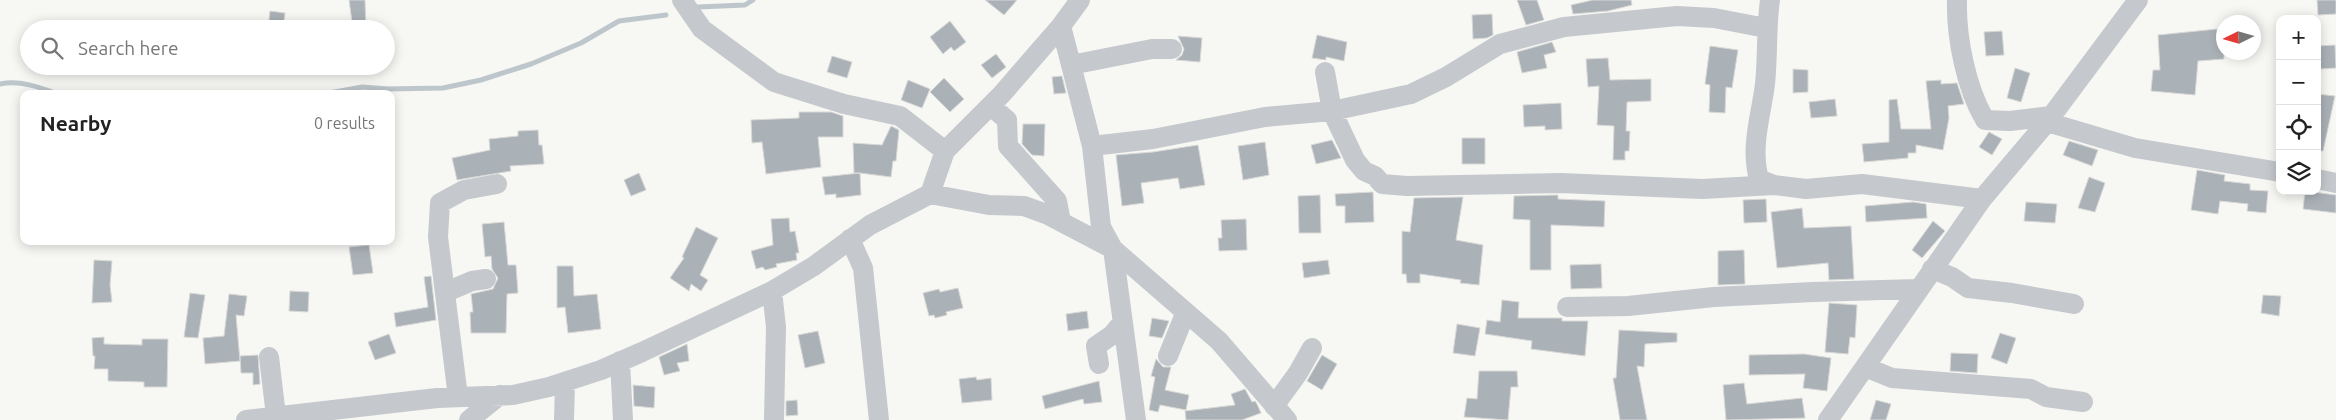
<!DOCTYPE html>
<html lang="en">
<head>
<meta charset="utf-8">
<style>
	body { margin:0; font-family:Ubuntu,sans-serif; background:#f6f6f6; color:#222 }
	.controls { position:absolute; right:15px; top:15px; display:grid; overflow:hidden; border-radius:10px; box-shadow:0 2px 12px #0003 }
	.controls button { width:45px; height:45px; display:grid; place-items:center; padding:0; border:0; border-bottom:1px solid #e0e0e0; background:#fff; color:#222; font:25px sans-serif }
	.compass { position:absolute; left:2216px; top:15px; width:45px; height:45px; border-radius:50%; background:#fff; box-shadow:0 2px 12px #0003; rotate:265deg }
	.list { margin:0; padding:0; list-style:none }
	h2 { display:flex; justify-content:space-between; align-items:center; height:65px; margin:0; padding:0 20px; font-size:21px }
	h2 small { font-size:16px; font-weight:400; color:#767676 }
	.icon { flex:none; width:28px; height:28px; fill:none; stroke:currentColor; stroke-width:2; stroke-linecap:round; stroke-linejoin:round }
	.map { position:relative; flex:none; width:2336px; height:420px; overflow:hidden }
	.search { position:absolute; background:#fff; box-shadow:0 2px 12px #0003; left:20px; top:20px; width:375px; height:55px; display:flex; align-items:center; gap:12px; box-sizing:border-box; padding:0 18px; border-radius:28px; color:#767676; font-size:19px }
	.panel { position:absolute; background:#fff; box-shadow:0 2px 12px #0003; left:20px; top:90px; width:375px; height:155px; border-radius:10px }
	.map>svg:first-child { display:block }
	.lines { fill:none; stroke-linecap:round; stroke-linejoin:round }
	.stream { stroke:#bdc6cb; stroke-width:5 }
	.building { fill:#aab1b7; stroke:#d9d9d7 }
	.minor { stroke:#c5c8cc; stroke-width:20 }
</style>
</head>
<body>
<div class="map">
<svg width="2336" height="420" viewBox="0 0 2336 420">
	<rect width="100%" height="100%" fill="#f7f7f4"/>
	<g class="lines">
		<path class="stream" d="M698,7L745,5L753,0
			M0,84C20,80 39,87 58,94
			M324,94L362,87L388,89L443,88L481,80L531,64L581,43L619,21L666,15"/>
	</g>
	<path class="building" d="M349,0H365L366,29H353Z
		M985,0H1017L1004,15Z
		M1517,0H1537L1544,20L1526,25Z
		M1593,0H1631L1632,5L1608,11L1573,14L1571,5Z
		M2317,0H2336V14L2318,15Z
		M270,11L285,13L283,29H268Z
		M1492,14L1493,35L1487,38L1473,39L1472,15Z
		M950,21L966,42L954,51L951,47L943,54L930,37Z
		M2217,29V36H2224V59L2198,61L2195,95L2151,91L2153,70H2160L2158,35Z
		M2002,31L2004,55L1986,56L1984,32Z
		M1317,35L1347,42L1344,61L1326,57V60L1312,58Z
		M1178,36L1202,38L1200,62L1176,60L1182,55L1184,49Z
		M1552,42L1556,52L1544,55L1547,68L1522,73L1517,52Z
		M2335,45L2336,68L2320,69L2318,46Z
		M1710,46L1738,50L1732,88L1726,87L1725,113L1709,112L1710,85L1705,84Z
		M996,54L1006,67L992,78L981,65Z
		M832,56L852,62L847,78L827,72Z
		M1608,58L1610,80L1651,79V101L1627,102L1626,131H1630L1629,151H1625V160H1613L1614,126L1597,125L1599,86L1588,87L1586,59Z
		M2015,68L2030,73L2021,102L2007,98Z
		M1793,69L1808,70V92L1793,93Z
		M1062,76L1066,93L1054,94L1052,77Z
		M944,78L964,99L950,112L930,92Z
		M908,80L930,89L922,108L901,100Z
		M1941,80V84L1957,83L1964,104L1948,106L1949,118L1943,150L1916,145V153H1908V158L1864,162L1862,144L1889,142V100L1897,99L1901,129H1931L1926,81Z
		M2317,94L2335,96L2323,151H2317Z
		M1835,99L1837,116L1811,118L1809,102Z
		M1561,103L1562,129L1545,130V126L1524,127L1523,105Z
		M799,112H831L843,116V137H818L821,167L766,174L762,142L752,143L751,120L799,118Z
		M1023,124H1045L1044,156L1032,155L1022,144Z
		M891,126L899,130L896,161H893L891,177L860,173L861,195L836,198V194L825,195L822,177L860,173H854L853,143L882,145Z
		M538,130L539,145H542L544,164L510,166L511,171L457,180L452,158L490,150L489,139L518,136V131Z
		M1989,132L2002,139L1992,155L1979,147Z
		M1462,138H1485V164H1462Z
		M1332,140L1341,158L1316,164L1311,145Z
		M2069,141L2098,150L2092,166L2063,155Z
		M1265,142L1269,175L1243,180L1238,146Z
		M1198,145L1205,185L1180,189L1178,178L1141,183L1144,203L1122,206L1116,155L1153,152Z
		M2197,170L2225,175L2224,181L2250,184V190L2268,191L2266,213L2247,211L2248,204L2220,201L2218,214L2191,210Z
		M639,173L646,190L631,196L624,180Z
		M2089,177L2105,183L2095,212L2078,208Z
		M2305,191L2336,195V213L2303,209Z
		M1373,192L1374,222L1345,223V206H1336L1335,194Z
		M1320,195L1321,233H1299L1298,196Z
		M1558,195V199L1605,201L1604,227L1551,225V270H1530V220L1513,219L1514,196Z
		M1463,197L1456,240L1483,245L1479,285L1460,283L1461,280L1420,274V283H1407L1406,274H1402V231L1410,232L1414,198Z
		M1766,199L1767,222L1744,223L1743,200Z
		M1913,202L1926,204L1927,218L1866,222L1865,206Z
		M2026,202L2057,204L2055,223L2024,221Z
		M1802,208L1804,228L1851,226L1854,279L1829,280L1828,263L1777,268L1771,212Z
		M789,218L790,232L795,231L799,253H796L797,260L776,264L777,267L765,270L763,267L756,269L751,251L773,245L771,219Z
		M1246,219L1247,250L1219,251L1218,238H1222L1221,220Z
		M1933,221L1945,231L1922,258L1912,250Z
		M504,222L508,265H516L518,293L507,294L506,333H471L470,312H473L471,294L493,289L498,278L492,269L491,256L485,257L482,224Z
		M696,227L718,238L700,275L708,280L701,291L691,284L689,291L670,278L684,258L682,257Z
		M369,245L373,273L353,275L349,247Z
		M1744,250L1745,284L1718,285V251Z
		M94,260L112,261L110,285L112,302L92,303Z
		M1328,260L1330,274L1304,278L1302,263Z
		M1601,264L1602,288L1571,289L1570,265Z
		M557,266H573L574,296L597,294L601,329L568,333L565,307L557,308Z
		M431,276L436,320L396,327L394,313L428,307L424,277Z
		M958,288L963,308L946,312L947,315L935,318L934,315L929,316L923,293L939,289L940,292Z
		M290,291L309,292L308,312L289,311Z
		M190,293L205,295L198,338L184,337Z
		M229,294L247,296L244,316L236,315L240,361L205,364L203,338L224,336Z
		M2263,295L2281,296L2279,316L2261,313Z
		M1502,300L1519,302L1518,318H1562V321H1588L1585,356L1531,349L1532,341L1485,334L1487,320L1500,322Z
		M1829,303L1857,305L1855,338L1850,337L1848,354L1825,352Z
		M1087,311L1089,328L1068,331L1066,314Z
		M1152,318L1169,321L1162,338L1149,336Z
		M1457,324L1480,328L1475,356L1453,353Z
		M1619,330L1677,333V342L1645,344L1644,367L1637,366L1647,420H1620L1613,378H1616Z
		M818,331L825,363L805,368L798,335Z
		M2000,333L2016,338L2007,364L1991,358Z
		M389,334L396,353L375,360L368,342Z
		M104,337V344L142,345V339H168L167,387H144V382L108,381V369H94L95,356H93L92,338Z
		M687,344L689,361L677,363L680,371L664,375L659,357Z
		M1951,353L1978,354L1977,373L1950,371Z
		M1804,354L1831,358L1827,391L1803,388L1805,374L1749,375V355Z
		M258,355L260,384L253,385V373H241L240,356Z
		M1322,355L1337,364L1322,390L1307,381Z
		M1156,359L1163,367H1171L1165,390L1189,395L1186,410L1160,405L1158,412L1149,410L1155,377L1151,376Z
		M1479,371H1517L1518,387H1511L1508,420L1464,417L1467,398L1477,399Z
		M976,377L977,380L991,378L992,400L962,403L959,379Z
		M1099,381L1102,402L1084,404L1083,399L1045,409L1042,396Z
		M1744,383L1747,404L1802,398L1805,418L1726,420L1723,385Z
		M633,385L655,387L654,408L634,406Z
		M1245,389L1252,402L1255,401L1257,404L1261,413L1242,420H1186L1185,411L1235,405L1231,394Z
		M797,400L798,415L786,416V401Z
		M1876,400L1891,404L1886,420H1870Z"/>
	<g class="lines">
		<path class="minor" d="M682,0L702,29L774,82L844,104L900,116L945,151
			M1770,0C1766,28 1768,56 1765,84C1761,116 1750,147 1759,179L1774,185
			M1957,0C1956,37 1966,88 1985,120L2010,121L2051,116
			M1061,26L1092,146L1101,227L1113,249L1136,420
			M1071,65L1152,49H1172
			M1325,72L1332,111L1355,160L1364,171L1375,176L1382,184L1407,186L1561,183L1702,189L1774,185L1806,189L1862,184L1982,199
			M991,106L1007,120L1008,146L1057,201L1061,222
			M2047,122L2135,148L2280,172
			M1092,146L1153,139L1265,117L1332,111L1411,94L1446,77L1500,44L1564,27L1677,16L1714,18L1766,28
			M2317,179L2336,183
			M930,194L989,205L1024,206L1046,214L1113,249L1219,341L1287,420
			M850,239L863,268L879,420
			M1932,269L1952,277L1968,288L2012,293L2074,304
			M772,291L776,327L774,420
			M446,292L472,281L486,279
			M1567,307L1628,306L1714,297L1813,292L1918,289
			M1168,356L1185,314
			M269,357L276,416
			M620,361L623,420
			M1099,364L1096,346L1112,335L1123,322
			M1865,367L1892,378L2031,389L2046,397L2083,402
			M458,397L438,237L440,203L464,190L497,184
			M1274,406L1298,373L1312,348
			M246,420L437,398L513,395L549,387L601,370L642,352L772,291L814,266L870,225L930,194L945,151L1002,94L1061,26L1080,0
			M469,420L500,395
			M564,420L565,382
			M1828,420L1982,199L2047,122L2138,0"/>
	</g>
</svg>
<div class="controls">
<button>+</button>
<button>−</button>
<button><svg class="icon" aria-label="locate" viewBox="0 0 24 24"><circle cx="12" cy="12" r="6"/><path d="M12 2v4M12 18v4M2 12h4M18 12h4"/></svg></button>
<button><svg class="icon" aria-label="layers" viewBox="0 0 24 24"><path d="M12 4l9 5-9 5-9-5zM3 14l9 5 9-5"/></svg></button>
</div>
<svg class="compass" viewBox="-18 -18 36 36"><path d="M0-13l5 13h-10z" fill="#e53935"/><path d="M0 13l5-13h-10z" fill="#767676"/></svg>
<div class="search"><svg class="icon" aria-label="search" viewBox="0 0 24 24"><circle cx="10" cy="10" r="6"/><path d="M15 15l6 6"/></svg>Search here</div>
<section class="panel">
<h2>Nearby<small>0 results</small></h2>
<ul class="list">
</ul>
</section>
</div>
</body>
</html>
